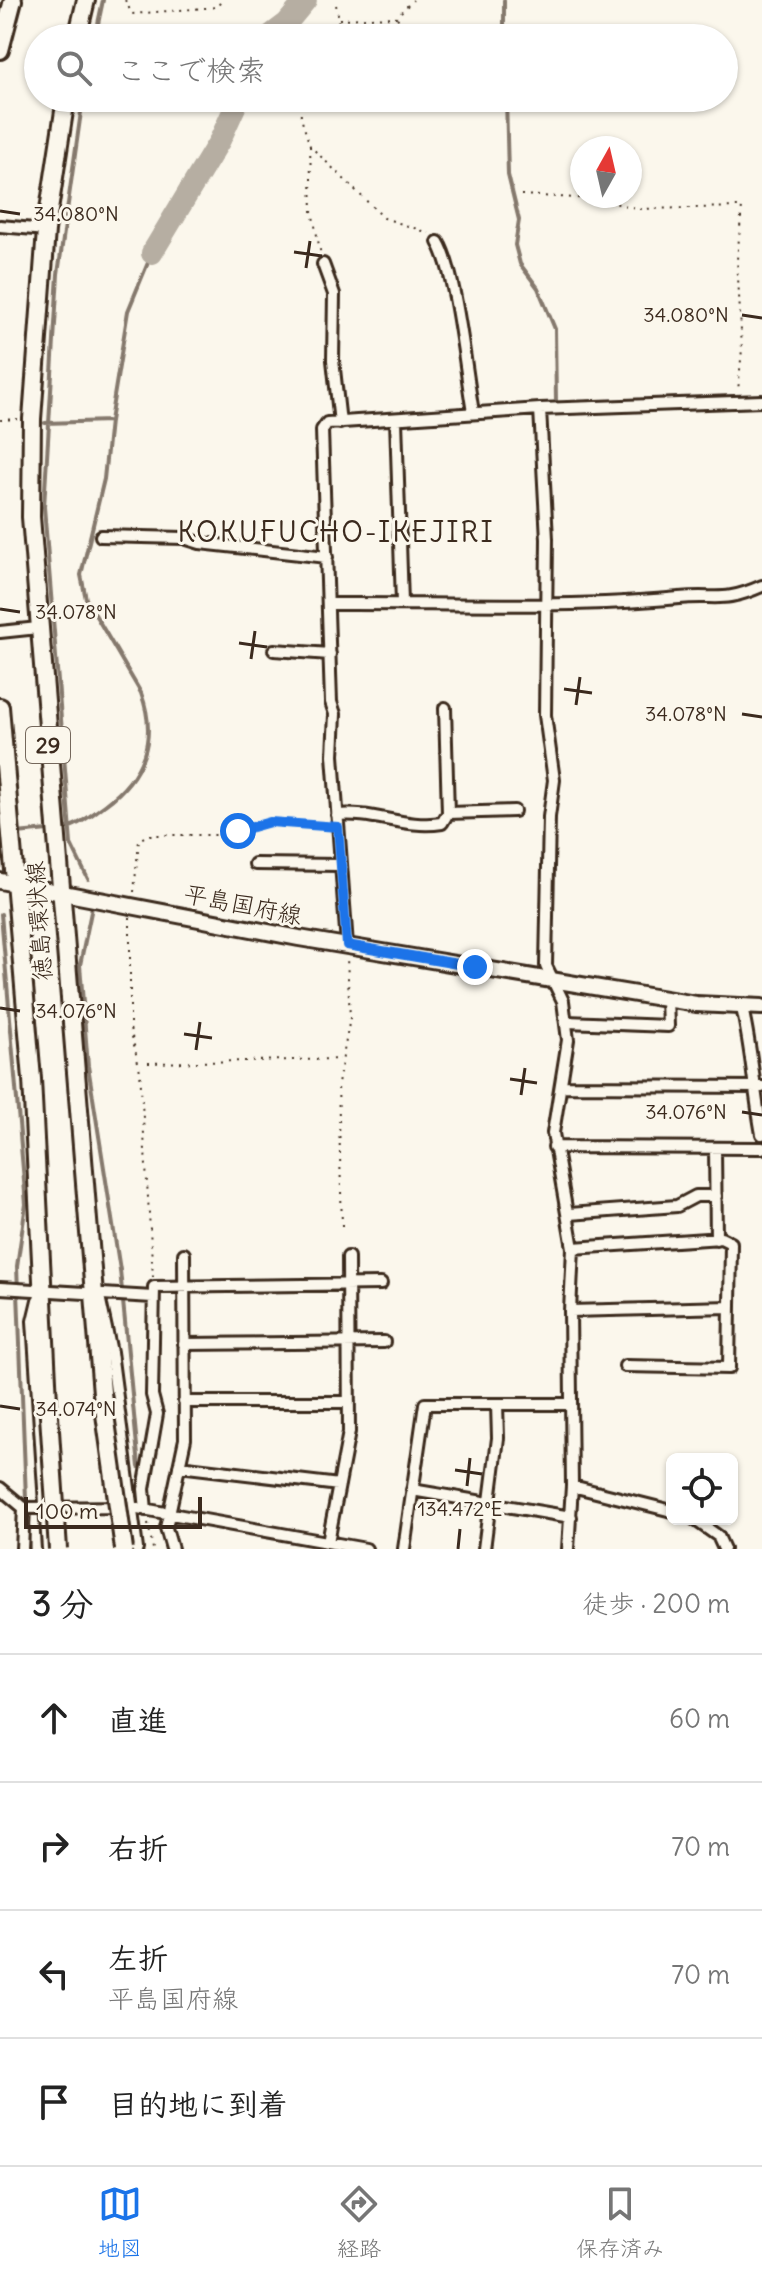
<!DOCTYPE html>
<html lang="ja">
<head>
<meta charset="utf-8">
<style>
	body { margin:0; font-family:Delius,"Klee One",sans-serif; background:#f2f2f2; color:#222 }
	.controls { position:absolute; right:24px; bottom:24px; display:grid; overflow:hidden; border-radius:12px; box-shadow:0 2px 6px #0004 }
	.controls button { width:72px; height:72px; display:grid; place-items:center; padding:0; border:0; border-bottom:2px solid #e0e0e0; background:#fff; color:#222; font:40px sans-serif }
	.compass { position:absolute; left:570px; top:136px; width:72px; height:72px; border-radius:50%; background:#fff; box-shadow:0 2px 6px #0004; rotate:8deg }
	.scale { position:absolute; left:24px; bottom:20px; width:178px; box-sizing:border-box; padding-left:8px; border:4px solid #3b2a1e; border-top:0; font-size:22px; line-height:28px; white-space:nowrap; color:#3b2a1e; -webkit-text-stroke:6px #fbf7ec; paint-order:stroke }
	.stop { position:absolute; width:24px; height:24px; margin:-18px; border:6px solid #1a73e8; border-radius:50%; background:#fff }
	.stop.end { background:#1a73e8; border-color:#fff; box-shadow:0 2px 8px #0008 }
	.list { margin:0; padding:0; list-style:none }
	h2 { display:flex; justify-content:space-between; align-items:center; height:104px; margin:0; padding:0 32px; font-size:34px }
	h2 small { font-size:26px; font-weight:400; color:#767676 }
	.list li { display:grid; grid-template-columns:52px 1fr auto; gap:24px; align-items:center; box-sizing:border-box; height:128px; padding:0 32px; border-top:2px solid #e0e0e0 }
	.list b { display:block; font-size:30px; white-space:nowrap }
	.list p { margin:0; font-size:26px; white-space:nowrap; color:#767676 }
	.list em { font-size:26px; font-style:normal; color:#767676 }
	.icon { flex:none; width:44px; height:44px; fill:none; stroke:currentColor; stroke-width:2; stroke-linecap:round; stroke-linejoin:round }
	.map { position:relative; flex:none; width:762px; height:1549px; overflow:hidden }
	.search { position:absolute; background:#fff; box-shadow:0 2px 6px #0004; left:24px; right:24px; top:24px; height:88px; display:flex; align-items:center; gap:20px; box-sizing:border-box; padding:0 28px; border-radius:44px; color:#767676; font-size:30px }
	.sheet { height:616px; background:#fff }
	nav { display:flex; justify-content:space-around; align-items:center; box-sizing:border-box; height:112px; border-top:2px solid #e0e0e0; background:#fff; font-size:22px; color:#767676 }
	nav a { display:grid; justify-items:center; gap:4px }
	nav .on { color:#1a73e8 }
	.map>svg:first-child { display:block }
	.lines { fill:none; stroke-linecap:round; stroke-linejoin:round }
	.stream { stroke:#85796d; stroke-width:4 }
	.river { stroke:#b6aea2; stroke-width:22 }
	.street-casing { stroke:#3b2a1e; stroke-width:16 }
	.secondary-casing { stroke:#3b2a1e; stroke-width:20 }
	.primary-casing { stroke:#3b2a1e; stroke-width:22 }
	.path { stroke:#3b2a1e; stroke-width:2; stroke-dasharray:2 6; stroke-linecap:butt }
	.street { stroke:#fbf7ec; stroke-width:10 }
	.secondary { stroke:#fbf7ec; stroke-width:14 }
	.primary { stroke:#fbf7ec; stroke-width:16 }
	.primary-bridge-casing { stroke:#3b2a1e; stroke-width:22; stroke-linecap:butt }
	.primary-bridge { stroke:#fbf7ec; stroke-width:16 }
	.route { stroke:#1a73e8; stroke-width:10 }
	.ticks { fill:none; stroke:#3b2a1e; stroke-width:3 }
	.labels { text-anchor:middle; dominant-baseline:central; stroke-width:6; stroke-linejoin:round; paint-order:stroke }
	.shield { fill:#fbf7ec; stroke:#75685c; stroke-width:2 }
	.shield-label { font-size:22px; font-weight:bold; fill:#3b2a1e }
	.street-label { font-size:24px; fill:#3b2a1e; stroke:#fbf7ec }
	.quarter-label { font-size:28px; letter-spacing:2px; fill:#3b2a1e; stroke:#fbf7ec }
	.ticks-label { font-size:20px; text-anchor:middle; fill:#3b2a1e; stroke:#fbf7ec; stroke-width:6; stroke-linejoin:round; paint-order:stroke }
</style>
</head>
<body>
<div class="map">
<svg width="762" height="1549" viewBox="0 0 762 1549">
	<rect width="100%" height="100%" fill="#fbf7ec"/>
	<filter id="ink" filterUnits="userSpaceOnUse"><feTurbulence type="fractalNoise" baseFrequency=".0125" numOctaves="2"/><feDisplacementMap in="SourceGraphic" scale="16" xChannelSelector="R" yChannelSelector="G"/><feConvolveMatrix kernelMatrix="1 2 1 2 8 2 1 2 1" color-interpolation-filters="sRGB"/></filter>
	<g filter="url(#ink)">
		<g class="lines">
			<path class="stream" d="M504,0V38
				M95,38L103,0
				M83,98L58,274L44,507L71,844L88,879
				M506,98L508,175L519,220L515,245L520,264L538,288L555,329L556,403
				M45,423L110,421L128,311L152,253
				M67,828C81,824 93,814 105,805C143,777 158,739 141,693L86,599L81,575L104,479L110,421
				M17,833L48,830
				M92,907L80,965L88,1066L120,1270L139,1467
				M1,914L26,1204L17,1266L26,1499
				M28,1531L29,1549"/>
			<path class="river" d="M267,38L287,23L306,0
				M152,253L220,140L239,98"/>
			<defs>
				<path id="street" d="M0,226L46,230
					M438,242C456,271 466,374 473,412
					M323,264L334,294L333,360L340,423
					M540,409L547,539L545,715L554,780L549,817L546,966L563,1001L568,1040L553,1133L573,1248L570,1311L572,1486L568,1549
					M396,420L402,603
					M101,536L184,538L200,543L327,557
					M328,604C445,603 563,609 679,598C717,594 721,604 762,586
					M0,632L38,628
					M274,650L330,654
					M448,813L514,811
					M337,815C373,811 406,829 442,823L448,813L445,708
					M255,864L341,865
					M347,945L333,755L335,714L331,702L322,430L327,423L540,409L762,401
					M742,1008C752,1050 754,1092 762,1134
					M567,1022L668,1026L667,999
					M561,1086L762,1087
					M554,1147L762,1148
					M715,1148L716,1239
					M569,1214L677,1206L696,1196H716
					M573,1248L721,1238L731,1243L729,1368L625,1366
					M0,1288L153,1297
					M38,1300L33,1321L48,1549
					M100,1301L111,1352L137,1549
					M570,1311L730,1307
					M184,1344L384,1342
					M184,1402H349
					M179,1466L339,1485
					M572,1486L672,1511
					M0,1488L24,1508L132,1507L366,1549
					M412,1490L571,1517
					M146,1510L144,1489L157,1414L152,1395L154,1287L381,1284
					M694,1519L718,1536L724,1549
					M328,1542L349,1432L348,1257
					M22,1549L24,1508
					M172,1549L166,1528L185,1439L184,1254
					M404,1549L425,1404H570
					M484,1549L498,1438L497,1404"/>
				<path id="secondary" d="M0,881L299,938L696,1004L762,1007"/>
				<path id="primary" d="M77,38L86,0
					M0,50L13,0
					M66,98L46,230L32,419L31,517L102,1393
					M0,707L32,1079L48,1401"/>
			</defs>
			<use href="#street" class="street-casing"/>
			<use href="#secondary" class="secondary-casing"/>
			<use href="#primary" class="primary-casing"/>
			<path class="path" d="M125,0L132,14L217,7L222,0
				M397,18L403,23L406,38
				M339,19L396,17L413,0
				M334,38L339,19L335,0
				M300,98L301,118L310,146L384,218L429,233
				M419,98L422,110
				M310,146L312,211L321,255
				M521,195L595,199L641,209L742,207L737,259L742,349L738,391
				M0,420L19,419
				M134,892L139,840L148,835H220L270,822L329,828
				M130,917V1028L140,1071L153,1277
				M148,1063L340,1059
				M342,1226L338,1084L350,1018L347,958
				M148,1523L153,1549"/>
			<use href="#street" class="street"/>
			<use href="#secondary" class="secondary"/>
			<use href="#primary" class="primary"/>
			<defs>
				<path id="primary-bridge" d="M102,1393L124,1549
					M48,1401L58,1549"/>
			</defs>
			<use href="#primary-bridge" class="primary-bridge-casing"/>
			<use href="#primary-bridge" class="primary-bridge"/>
		</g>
	</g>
	<g class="lines" filter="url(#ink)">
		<path class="route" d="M238,831L270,822L338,827L347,945L475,967"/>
	</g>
	<path class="ticks" d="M0,211L20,214M294,252L322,256M306,268L310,241M742,315L762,318M0,609L20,612M239,643L267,647M251,659L255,631M564,689L592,693M576,705L580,677M742,714L762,717M0,1008L20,1011M184,1034L212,1038M196,1050L200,1022M510,1079L537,1083M521,1095L525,1068M742,1112L762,1115M0,1406L20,1409M455,1470L482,1474M467,1486L470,1458M458,1549L460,1529"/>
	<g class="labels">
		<rect class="shield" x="26" y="727" width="44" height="36" rx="6"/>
		<g class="shield-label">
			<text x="48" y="745">29</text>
		</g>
		<g class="street-label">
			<text transform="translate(243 904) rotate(11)">平島国府線</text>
			<text transform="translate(38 921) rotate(-94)">徳島環状線</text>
		</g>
		<g class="quarter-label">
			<text x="336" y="532">KOKUFUCHO-IKEJIRI</text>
		</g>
	</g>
	<g class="ticks-label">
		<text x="76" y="221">34.080°N</text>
		<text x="686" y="322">34.080°N</text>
		<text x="76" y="619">34.078°N</text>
		<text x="686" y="721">34.078°N</text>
		<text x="76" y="1018">34.076°N</text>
		<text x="686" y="1119">34.076°N</text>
		<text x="76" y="1416">34.074°N</text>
		<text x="460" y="1516">134.472°E</text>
	</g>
</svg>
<div class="controls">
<button><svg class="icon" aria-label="locate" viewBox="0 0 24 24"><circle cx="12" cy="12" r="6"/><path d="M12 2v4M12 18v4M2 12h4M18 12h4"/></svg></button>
</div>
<svg class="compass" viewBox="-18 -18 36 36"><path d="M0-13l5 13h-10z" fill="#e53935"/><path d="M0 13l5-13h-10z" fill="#767676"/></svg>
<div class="scale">100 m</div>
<div class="stop" style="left:238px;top:831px"></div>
<div class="stop end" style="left:475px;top:967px"></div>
<div class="search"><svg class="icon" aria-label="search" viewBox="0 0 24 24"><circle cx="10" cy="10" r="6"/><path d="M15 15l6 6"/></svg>ここで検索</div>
</div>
<section class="sheet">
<h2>3 分<small>徒歩 · 200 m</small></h2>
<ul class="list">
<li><svg class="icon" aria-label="ahead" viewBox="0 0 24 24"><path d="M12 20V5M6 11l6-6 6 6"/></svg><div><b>直進</b></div><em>60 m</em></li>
<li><svg class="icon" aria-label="right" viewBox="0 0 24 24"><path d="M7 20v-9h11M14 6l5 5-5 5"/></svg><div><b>右折</b></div><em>70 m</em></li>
<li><svg class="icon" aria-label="left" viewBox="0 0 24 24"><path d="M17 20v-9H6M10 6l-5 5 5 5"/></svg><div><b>左折</b><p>平島国府線</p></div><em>70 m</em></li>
<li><svg class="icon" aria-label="arrive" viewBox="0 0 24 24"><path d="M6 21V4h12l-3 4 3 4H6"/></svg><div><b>目的地に到着</b></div></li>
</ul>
</section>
<nav>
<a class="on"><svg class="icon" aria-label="map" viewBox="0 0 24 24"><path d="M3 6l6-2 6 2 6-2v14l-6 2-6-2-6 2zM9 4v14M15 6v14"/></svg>地図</a>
<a><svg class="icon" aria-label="directions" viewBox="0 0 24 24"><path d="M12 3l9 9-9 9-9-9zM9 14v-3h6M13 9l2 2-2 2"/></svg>経路</a>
<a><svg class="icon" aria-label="saved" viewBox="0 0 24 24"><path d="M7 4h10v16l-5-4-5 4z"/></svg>保存済み</a>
</nav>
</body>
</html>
